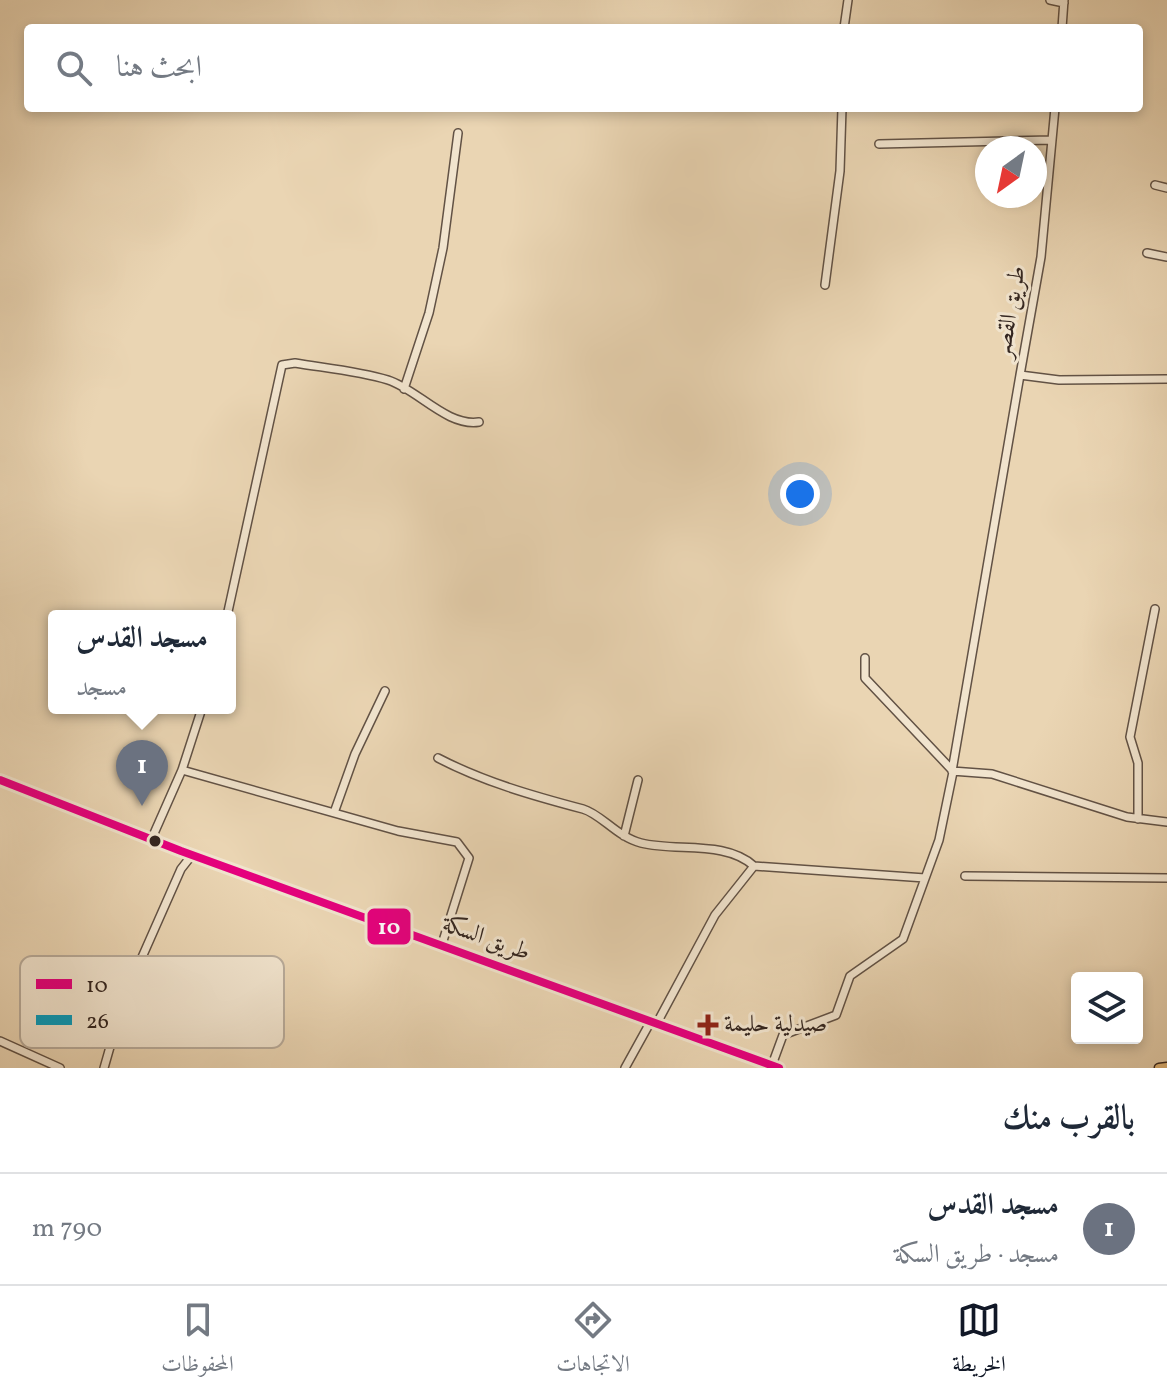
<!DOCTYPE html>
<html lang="ar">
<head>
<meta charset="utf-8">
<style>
	body { margin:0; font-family:Vollkorn,Amiri,serif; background:#f6f6f7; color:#1f2937; direction:rtl }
	.controls { position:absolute; right:24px; bottom:24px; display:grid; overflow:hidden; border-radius:8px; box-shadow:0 4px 12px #0003 }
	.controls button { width:72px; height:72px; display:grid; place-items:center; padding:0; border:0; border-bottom:2px solid #e0e1e3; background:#fff; color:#1f2937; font:40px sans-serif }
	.compass { position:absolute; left:975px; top:136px; width:72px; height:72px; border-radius:50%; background:#fff; box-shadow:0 4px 12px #0003; rotate:213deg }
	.you { position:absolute; left:800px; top:494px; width:28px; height:28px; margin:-20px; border:6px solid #fff; border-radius:50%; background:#1a73e8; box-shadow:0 0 0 12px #1a73e833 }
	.badge { display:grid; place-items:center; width:52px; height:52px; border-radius:50%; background:#111827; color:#fff; font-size:26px; font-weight:700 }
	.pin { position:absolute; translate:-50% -66px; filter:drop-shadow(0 2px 4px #0008) }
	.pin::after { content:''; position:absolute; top:42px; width:28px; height:24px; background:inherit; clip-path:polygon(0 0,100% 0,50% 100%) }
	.popup { position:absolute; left:48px; top:610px; width:188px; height:104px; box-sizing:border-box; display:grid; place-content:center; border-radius:8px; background:#fff; filter:drop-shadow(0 2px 6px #0005); font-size:26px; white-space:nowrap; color:#747a83 }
	.popup b { font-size:30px; color:#1f2937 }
	.popup::after { content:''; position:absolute; left:50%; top:100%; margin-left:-16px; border:16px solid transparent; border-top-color:#fff }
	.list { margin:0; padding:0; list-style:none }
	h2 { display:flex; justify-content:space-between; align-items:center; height:104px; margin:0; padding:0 32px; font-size:34px }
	h2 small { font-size:26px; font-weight:400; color:#747a83 }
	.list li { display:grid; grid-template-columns:52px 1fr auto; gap:24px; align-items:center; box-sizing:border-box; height:112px; padding:0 32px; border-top:2px solid #e0e1e3 }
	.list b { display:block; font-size:30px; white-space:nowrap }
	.list p { margin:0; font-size:26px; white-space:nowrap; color:#747a83 }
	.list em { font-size:26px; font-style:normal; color:#747a83 }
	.icon { flex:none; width:44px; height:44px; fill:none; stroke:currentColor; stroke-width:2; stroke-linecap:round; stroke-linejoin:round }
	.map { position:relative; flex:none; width:1167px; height:1068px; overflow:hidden; direction:ltr }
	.search { position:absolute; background:#fff; box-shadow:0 4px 12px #0003; left:24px; right:24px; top:24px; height:88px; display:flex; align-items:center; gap:20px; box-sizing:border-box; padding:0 28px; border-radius:8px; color:#747a83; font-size:30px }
	.sheet { height:216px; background:#fff }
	nav { display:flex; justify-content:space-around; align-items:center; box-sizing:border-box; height:112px; border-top:2px solid #e0e1e3; background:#fff; font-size:22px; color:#747a83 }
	nav a { display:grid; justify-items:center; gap:4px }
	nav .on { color:#111827 }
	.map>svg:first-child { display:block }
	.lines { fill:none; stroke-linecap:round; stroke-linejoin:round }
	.minor-casing { stroke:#625245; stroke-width:10 }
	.major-casing { stroke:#342620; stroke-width:11 }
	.minor { stroke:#f1e4ce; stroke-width:7 }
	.major { stroke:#e5ba7a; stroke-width:8 }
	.bus-1-casing { stroke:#f1e4ce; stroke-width:14 }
	.bus-1 { stroke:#e5007d; stroke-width:8 }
	.bus-dot { fill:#342620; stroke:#f1e4ce; stroke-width:3 }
	.poi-dot { fill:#8f2418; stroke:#f1e4ce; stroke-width:3 }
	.labels { text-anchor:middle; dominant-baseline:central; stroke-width:6; stroke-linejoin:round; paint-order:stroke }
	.street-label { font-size:24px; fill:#342620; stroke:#f1e4ce }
	.poi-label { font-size:24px; fill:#342620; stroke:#f1e4ce; text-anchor:start }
	.key { fill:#f1e4ce; stroke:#b8ab9a; stroke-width:2 }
	.key-label { font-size:22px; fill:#342620 }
	.line-badge { stroke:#f1e4ce; stroke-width:3 }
	.badge-label { font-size:22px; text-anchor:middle; font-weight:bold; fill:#fff }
</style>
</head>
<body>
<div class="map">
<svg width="1167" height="1068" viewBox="0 0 1167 1068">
	<rect width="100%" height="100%" fill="#ead5b3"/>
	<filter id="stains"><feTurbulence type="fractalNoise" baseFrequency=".0025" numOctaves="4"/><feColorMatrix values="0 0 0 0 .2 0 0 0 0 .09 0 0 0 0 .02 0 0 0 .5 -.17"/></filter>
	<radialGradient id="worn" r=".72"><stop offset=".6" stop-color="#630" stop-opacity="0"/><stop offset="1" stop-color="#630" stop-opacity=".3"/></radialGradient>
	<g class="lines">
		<defs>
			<path id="minor" d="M1050,0L1064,3
				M844,28L848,0
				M1062,28L1064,0
				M1055,108L1041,257L1020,375L1059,380L1167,379
				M879,144L1052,140
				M1155,185L1167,188
				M1147,253L1167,257
				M825,285L840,171L842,108
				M1020,375L952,771L992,774L1127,817L1167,822
				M404,389L429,313L443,248L458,133
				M227,616L282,365L295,363C325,368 359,371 388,380C417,389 447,427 479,422
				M865,658V678L952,770
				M438,758C484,782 534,796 583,809C601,814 617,837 641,843C677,852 725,840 754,866L925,878
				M182,770L398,831L457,842L469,858L442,944
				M335,810L355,754L385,691
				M1138,819V763L1130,737L1155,609
				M624,836L638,780
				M152,838L182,770L202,708
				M965,876L1167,878
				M657,1023L715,915L754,866
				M0,1041L60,1068
				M772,1065L783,1035L836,1015L850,976L903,939L939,840L953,772
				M104,1068L124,998L181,869L192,855
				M625,1068L651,1021"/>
			<path id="major" d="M0,780L181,851L779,1068
				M1159,1068L1167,1067"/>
		</defs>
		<use href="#minor" class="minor-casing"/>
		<use href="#major" class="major-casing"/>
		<use href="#minor" class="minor"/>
		<use href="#major" class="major"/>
		<defs>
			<path id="bus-1" d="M0,780L181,851L779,1068"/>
		</defs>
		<use href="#bus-1" class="bus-1-casing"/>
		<use href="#bus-1" class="bus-1"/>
	</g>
	<circle class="bus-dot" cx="155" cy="841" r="7"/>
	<path class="poi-dot" d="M704 1013h8v8h8v8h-8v8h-8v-8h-8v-8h8z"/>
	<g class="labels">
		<g class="street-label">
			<text transform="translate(1011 312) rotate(-80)">طريق القصر</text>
			<text transform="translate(486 939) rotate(20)">طريق السكة</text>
		</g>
		<g class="poi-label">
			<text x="724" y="1025">صيدلية حليمة</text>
		</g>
	</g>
	<rect x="20" y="956" width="264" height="92" rx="12" class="key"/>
	<rect x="36" y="979" width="36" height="10" fill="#e5007d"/>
	<rect x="36" y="1015" width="36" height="10" fill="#059cbd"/>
	<g class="key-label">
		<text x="86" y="992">10</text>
		<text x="86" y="1028">26</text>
	</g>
	<rect class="line-badge" x="366" y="907" width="46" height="39" rx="8" fill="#e5007d"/>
	<g class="badge-label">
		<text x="389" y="934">10</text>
	</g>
	<rect width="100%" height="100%" filter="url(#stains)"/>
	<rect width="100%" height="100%" fill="url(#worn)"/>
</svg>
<div class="controls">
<button><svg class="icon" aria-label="layers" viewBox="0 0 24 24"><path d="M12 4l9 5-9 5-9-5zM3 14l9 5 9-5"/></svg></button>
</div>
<svg class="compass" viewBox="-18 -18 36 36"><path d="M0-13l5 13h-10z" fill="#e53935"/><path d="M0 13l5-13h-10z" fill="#747a83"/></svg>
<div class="you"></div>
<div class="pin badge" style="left:142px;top:806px;background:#6b7280">1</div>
<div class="popup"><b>مسجد القدس</b>مسجد</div>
<div class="search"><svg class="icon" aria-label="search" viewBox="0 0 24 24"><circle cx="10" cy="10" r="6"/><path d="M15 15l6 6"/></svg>ابحث هنا</div>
</div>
<section class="sheet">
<h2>بالقرب منك<small></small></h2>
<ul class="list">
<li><span class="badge" style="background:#6b7280">1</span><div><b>مسجد القدس</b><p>مسجد · طريق السكة</p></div><em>790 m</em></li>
</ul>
</section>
<nav>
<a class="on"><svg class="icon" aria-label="map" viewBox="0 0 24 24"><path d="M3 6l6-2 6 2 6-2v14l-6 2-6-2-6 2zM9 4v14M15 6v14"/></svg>الخريطة</a>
<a><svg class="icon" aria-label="directions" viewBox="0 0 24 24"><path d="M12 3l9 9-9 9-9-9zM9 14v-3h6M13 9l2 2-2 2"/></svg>الاتجاهات</a>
<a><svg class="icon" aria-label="saved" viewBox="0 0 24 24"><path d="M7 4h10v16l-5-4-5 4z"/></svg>المحفوظات</a>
</nav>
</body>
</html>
